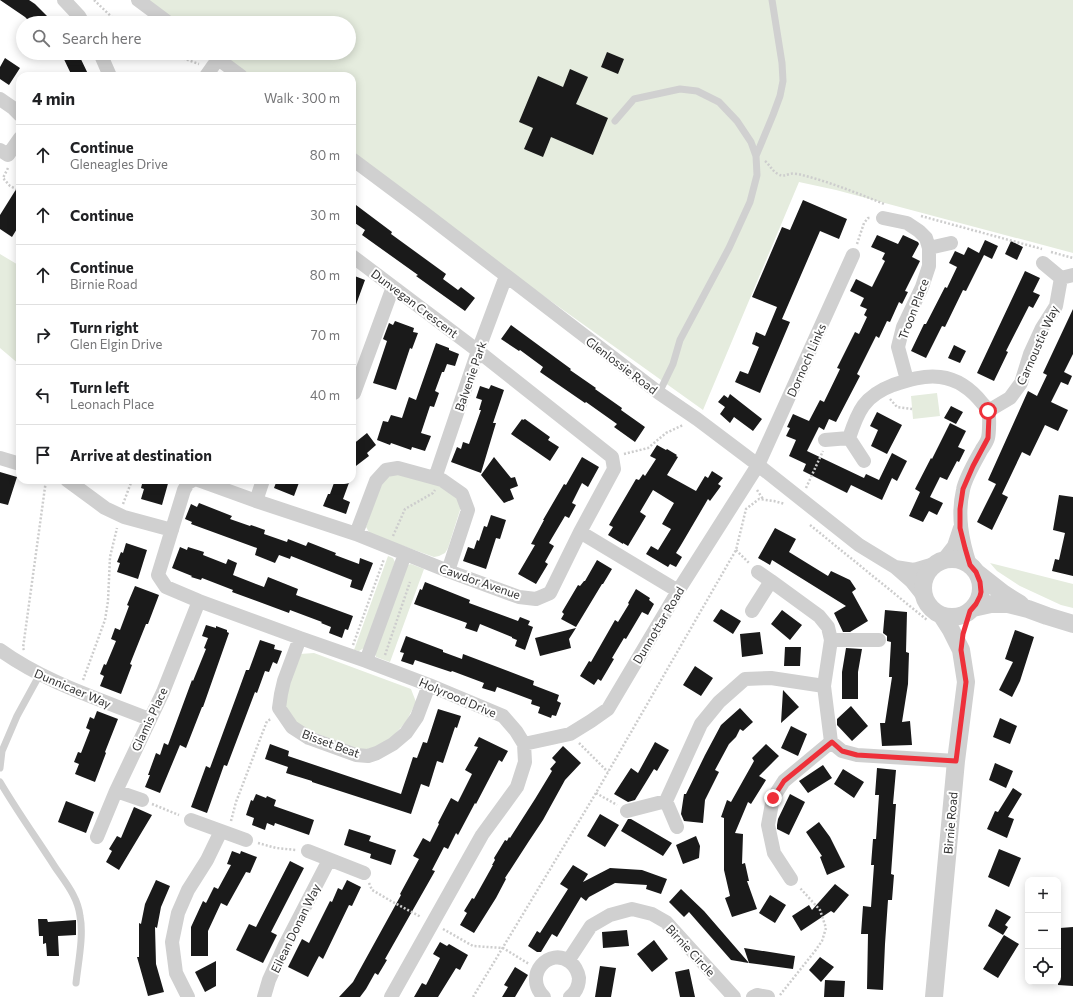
<!DOCTYPE html>
<html lang="en">
<head>
<meta charset="utf-8">
<style>
	body { margin:0; font-family:Commissioner,sans-serif; background:#f2f2f2; color:#202124 }
	.controls { position:absolute; right:12px; bottom:12px; display:grid; overflow:hidden; border-radius:8px; box-shadow:0 2px 10px #0003 }
	.controls button { width:36px; height:36px; display:grid; place-items:center; padding:0; border:0; border-bottom:1px solid #e0e0e0; background:#fff; color:#202124; font:20px sans-serif }
	.stop { position:absolute; width:12px; height:12px; margin:-9px; border:3px solid #ee303a; border-radius:50%; background:#fff }
	.stop.end { background:#ee303a; border-color:#fff; box-shadow:0 1px 4px #0008 }
	.list { margin:0; padding:0; list-style:none }
	h2 { display:flex; justify-content:space-between; align-items:center; height:52px; margin:0; padding:0 16px; font-size:17px }
	h2 small { font-size:13px; font-weight:400; color:#757577 }
	.list li { display:grid; grid-template-columns:26px 1fr auto; gap:12px; align-items:center; box-sizing:border-box; height:60px; padding:0 16px; border-top:1px solid #e0e0e0 }
	.list b { display:block; font-size:15px; white-space:nowrap }
	.list p { margin:0; font-size:13px; white-space:nowrap; color:#757577 }
	.list em { font-size:13px; font-style:normal; color:#757577 }
	.icon { flex:none; width:22px; height:22px; fill:none; stroke:currentColor; stroke-width:2; stroke-linecap:round; stroke-linejoin:round }
	.map { position:relative; flex:none; width:1073px; height:997px; overflow:hidden }
	.search { position:absolute; background:#fff; box-shadow:0 2px 10px #0003; left:16px; top:16px; width:340px; height:44px; display:flex; align-items:center; gap:10px; box-sizing:border-box; padding:0 14px; border-radius:22px; color:#757577; font-size:15px }
	.panel { position:absolute; background:#fff; box-shadow:0 2px 10px #0003; left:16px; top:72px; width:340px; height:412px; border-radius:12px }
	.map>svg:first-child { display:block }
	.green { fill:#e5ecde }
	.building { fill:#1a1a1a }
	.lines { fill:none; stroke-linecap:round; stroke-linejoin:round }
	.path { stroke:#cdcdcd; stroke-width:2.5; stroke-dasharray:2 2; stroke-linecap:butt }
	.service { stroke:#d0d0d0; stroke-width:7 }
	.minor { stroke:#d0d0d0; stroke-width:14 }
	.tertiary { stroke:#d0d0d0; stroke-width:18 }
	.route { stroke:#ee303a; stroke-width:5 }
	.labels { text-anchor:middle; dominant-baseline:central; stroke-width:4; stroke-linejoin:round; paint-order:stroke }
	.street-label { font-size:12px; fill:#333; stroke:#fff }
</style>
</head>
<body>
<div class="map">
<svg width="1073" height="997" viewBox="0 0 1073 997">
	<rect width="100%" height="100%" fill="#fff"/>
	<path class="green" d="M138,0H1073V253L836,190L799,182L703,410L352,159V76H241L210,53H349V23H169Z
		M0,254L20,266V365L0,348Z
		M937,393L940,416L913,419L911,396Z
		M395,472L434,483L458,497L461,507L448,548L445,553L439,556L434,557L370,534L366,527L381,483Z
		M388,556L393,558L395,562L364,648L359,651L354,650Z
		M990,563L1073,584V608L1061,605L1020,586L997,571Z
		M411,564L424,569L390,662L376,657L375,649L407,565Z
		M314,653L411,689L416,702L406,722L392,737L374,748L360,750L300,727L288,715L285,703L286,690L300,654Z"/>
	<path class="building" d="M0,0H29L35,4L54,23H31L25,17Z
		M607,52L624,59L618,74L601,67Z
		M61,53H78L89,76H72Z
		M5,58L20,68L9,85L0,79V67Z
		M570,69L588,77L576,104L608,118L593,155L551,137L543,157L524,149L533,128L519,122L538,76L563,87Z
		M20,183V224L12,237L0,229V215Z
		M803,200L847,219L839,239L820,231L782,319L790,322L760,393L735,382L740,371L748,374L759,347L752,344L756,332L765,336L777,307L752,297L782,227L790,230Z
		M352,202L392,232L391,234L446,274L443,279L458,290L461,287L475,298L465,311L416,276L418,275L362,235L365,230L352,221Z
		M877,235L898,244L903,235L918,242L919,244L912,257L920,261L905,291L908,292L902,304L899,302L890,322L887,321L879,338L876,336L857,374L860,376L836,422L829,419L824,430L819,427L807,451L864,478L866,474L879,480L892,453L907,461L897,481L892,478L882,500L851,485L847,493L803,471L806,464L789,456L796,440L786,436L790,428L787,427L793,414L809,421L820,400L824,402L840,369L837,368L855,332L859,334L867,317L864,315L867,309L860,306L864,298L850,291L856,279L872,287L885,261L882,259L885,253L871,247Z
		M985,240L998,246L992,259L984,255L966,291L963,290L945,327L942,326L926,358L911,351L924,324H926L945,287L947,288L957,267L949,263L955,251L964,255L968,247L979,253Z
		M1011,241L1023,247L1017,260L1005,254Z
		M1025,271L1040,278L1033,292L1040,295L1033,308L1029,306L1006,351L1008,352L994,381L977,373Z
		M352,275L365,280L353,313H352Z
		M1073,309V354L1064,372L1072,376L1068,385L1061,382L1051,402L1068,410L1058,431L1045,425L1030,456L1022,452L1002,494L1008,497L992,530L977,522L996,484L988,480L1028,391L1037,396L1047,375L1043,373Z
		M395,321L414,328L413,332L418,333L412,349L410,348L396,390L373,383L387,341L383,339L389,323L393,325Z
		M511,325L571,369L570,370L596,388L595,389L622,408L621,410L645,427L635,442L614,427L617,424L586,402L585,403L540,372L543,367L520,350L519,351L501,339Z
		M436,343L449,348V350L459,354L455,366L447,364L444,372H442L435,391L439,393L434,407L430,406L421,433L431,436L425,451L412,447L411,450L391,443L390,445L377,440L383,421L388,422L391,415L402,418L409,397L416,400Z
		M954,345L966,351L960,363L948,358Z
		M491,385L504,390L493,423H496L481,473L451,462L457,447L461,449L463,442L469,444L481,410H479L482,400L476,398L480,386L489,389Z
		M730,394L762,419L753,431L734,417L730,423L720,414L725,407L718,402L724,395L728,398Z
		M951,406L963,412L956,424L944,418Z
		M877,412L902,425L887,454L871,446L878,430L870,426Z
		M522,419L523,420L525,419L550,437L548,440L559,447L550,461L511,434Z
		M950,423L966,431L958,447L965,450L959,462L957,461L947,480L940,477L930,497L943,503L937,515L929,511L923,522L909,516L920,492L915,489L931,458L932,459Z
		M367,433L376,445L367,453L369,456L352,469V445Z
		M657,445L666,450L667,449L677,455L676,456L678,457L667,475L696,491L705,476L708,478L712,471L723,478L718,484L721,486L710,501L708,499L681,545L676,553L682,557L676,567L670,564L668,567L646,554L651,546L658,550L671,529L662,524L674,503L653,490L640,512L646,516L628,546L623,543V544L608,535L613,527L609,525L636,479L639,480L643,474L645,476L656,459L650,456Z
		M494,457L511,478L515,477L518,486L510,489L514,499L504,503L481,475Z
		M582,457L599,467L588,487L582,483L572,503L576,505L569,518L565,516L549,543L554,546L545,562L548,564L536,584L518,574L535,545L531,544L544,520H543L564,484L566,485Z
		M0,472L17,477L8,505L0,503Z
		M143,480H169L162,505L141,499L144,489L141,488Z
		M277,480H300L294,496L274,488Z
		M335,480H350L343,499L350,502L346,514L323,506L328,494H330Z
		M1059,495L1073,497V576L1052,571L1055,559L1059,560L1065,533L1053,530Z
		M199,503L232,516L230,519L250,526L251,525L265,530L264,534L287,542L288,539L306,546L308,542L336,553L335,555L359,564L360,558L373,563L362,591L350,587L352,580L291,556L290,559L279,555L275,563L255,555L257,548L191,524L192,522L185,519L191,504L197,507Z
		M491,515L506,520L500,539L496,538L486,569L463,561L468,547L474,549L477,540L479,541L484,526L487,527Z
		M775,528L796,539L789,552L828,576L831,571L850,580L856,589L852,592L868,621L850,632H843L834,613L846,606L772,560L770,565L758,558Z
		M126,543L147,550L138,579L117,572L120,563L117,562L121,552L123,553Z
		M180,547L187,550L188,547L204,552L203,555L226,564L228,559L237,563L233,575L264,587L268,577L298,589L296,595L353,616L348,630L345,629L342,638L329,633L331,627L321,623L322,622L290,610L289,613L232,592L233,590L202,578L201,580L191,577L192,576L172,568Z
		M597,560L612,569L603,584H602L576,627L561,619L564,614L562,612L578,585L580,586L584,581H585Z
		M425,582L470,600L469,603L518,621L520,617L530,621L528,625L533,627L525,650L515,646L517,640L512,638V637L480,624L477,632L465,628L467,623L414,604L420,589L422,590Z
		M135,586L159,595L148,624H146L130,664L132,665L121,694L100,686L104,676L100,674L104,664L106,665L116,641L111,639L115,628L120,630L129,606L127,605Z
		M636,589L650,598L649,600L654,604L648,615L642,612L626,639L624,638L612,658L614,659L601,681L598,679L594,685L580,676L589,661L591,662L615,620L618,622L629,604L628,603Z
		M721,609L741,621L733,634L713,621Z
		M782,610L802,625L790,640L771,624Z
		M885,610L907,612L906,652L909,653L908,684L902,722L910,721L912,745L882,746L880,723H885L892,677H889L891,642L887,641V636L883,633Z
		M206,625L216,628V626L227,630V632L229,633L203,707H202L186,748L180,745L160,793L145,787L150,775H148L156,753L160,755L164,743L168,745L192,680L193,681L206,649L204,648L208,638L202,636Z
		M576,628L569,639L571,648L540,656L535,638Z
		M1015,630L1034,637L1020,681L1012,697L999,690L1013,662L1005,659Z
		M760,632L763,654L742,657L740,634Z
		M406,636L443,650V652L462,659L463,654L534,681L533,685L559,695L557,701L561,703L556,716L552,715L551,718L538,713L540,707L531,704L532,700L497,687L495,692L482,688L484,683L452,671L451,672L415,660L413,665L401,661L404,653L400,652Z
		M260,640L275,645L274,649L282,651L277,664L273,662L269,672L265,671L257,693L255,692L227,766L224,765L207,813L191,807L206,766L210,768L238,692L246,670H249Z
		M785,647H801L800,666H784Z
		M846,648L862,649L858,672V699H842V672Z
		M695,666L713,678L701,696L683,685Z
		M783,690L799,707L781,723Z
		M851,706L868,726L852,741L837,725V719Z
		M740,708L753,722L743,731L740,729L736,737L729,744L715,770L719,772L705,800L703,823L684,821L681,814L684,794H686L705,755L721,725Z
		M438,709L461,716L457,728L455,727L443,763L437,761L429,787L421,784L411,814L312,782V781L286,773L288,767L265,759L270,744L289,751L288,756L401,794L413,757L417,758L423,742L427,743Z
		M97,711L118,719L105,752L106,753L95,782L75,774L79,764L74,762L78,752L81,753L90,730L86,728L90,717L94,719Z
		M1000,718L1017,726L1010,744L993,737Z
		M791,726L807,734L798,756L781,748Z
		M479,737L508,751L502,762L499,760L476,804L475,803L458,835L456,833L448,849L444,847L432,870L435,871L385,959L387,960L378,975L375,973L366,989L360,997H339L353,982L401,895L400,894L419,859L413,856L423,838L430,842L439,824L438,823L451,798L458,802L472,774L465,770L478,747L474,746Z
		M655,742L669,750L657,771L654,769L635,800L628,802L614,794L631,768L638,773Z
		M766,744L779,756L759,776L766,780L751,804L748,802L735,833L743,834L742,864L745,863L749,881H747L757,909L732,917L725,898L730,896L724,870V818L721,817L727,800L731,802L754,761L752,758Z
		M563,746L581,763L565,780L543,820L529,841L505,878L506,879L496,898L474,933L460,925L467,913L464,911L472,898L474,899L493,865H492L495,860L494,858L505,840L507,841L509,837L510,838L535,799L552,771L550,769L556,762L552,758Z
		M995,763L1013,771L1006,788L989,780Z
		M823,765L832,778L808,793L799,781Z
		M877,768L896,770L893,804H896L891,874L894,875L892,900H888L885,944L883,990L867,989L868,934H861L863,906L871,907L874,865H871L873,839H876L879,795H875Z
		M843,769L864,782L854,798L834,784Z
		M1013,788L1022,794L1008,817L1014,819L1007,838L987,829L995,811L998,812Z
		M256,794L266,798L267,796L276,800L274,806L314,820L309,835L275,823L274,826L267,823L265,830L252,825L254,818L246,815L251,800L253,801Z
		M790,794L805,802L789,835L777,829V825L778,819Z
		M66,801L94,812L86,833L58,822Z
		M134,807L152,815L119,870L106,862L112,851L109,849L117,836L121,838Z
		M600,814L619,825L605,847L587,836Z
		M628,819H631L672,843L663,856L621,831Z
		M819,822L830,837L845,867L827,875L820,857L822,856L806,832Z
		M349,829L371,836L369,841L396,850L391,865L370,858L371,854L344,845Z
		M696,836L700,846L699,858L683,864L676,845Z
		M999,849L1021,858L1009,887L988,877Z
		M232,851L240,854L241,851L257,857L250,873L246,872L227,906L221,903L208,931V956H191V927L203,901L206,903L214,887L218,889L231,865L227,864Z
		M290,861L304,868L271,932L277,935L263,963L236,950L249,924L256,927Z
		M573,865L588,874L583,882L610,868L642,870L667,879L661,894L646,889L647,885L615,883L589,897L586,901L581,897L557,937L552,934L541,952H537L528,946L537,931L540,933L568,889L560,884Z
		M156,880L170,886L161,907L157,928L155,927L156,964L164,992L148,996L137,957H139V923L141,924L145,904Z
		M347,880L361,887L352,906L349,905L323,959L319,956L308,977L288,967L302,939L309,943L330,901L332,902L338,888L342,890Z
		M835,884L849,895L834,913L831,911L801,931L792,916L809,905L812,910Z
		M681,889L704,911L749,963L731,960L689,912L684,917L669,902Z
		M770,895L786,905L775,923L759,913Z
		M996,909L1011,917L1005,925L1008,927L1003,935L988,926Z
		M38,919H47L48,922L76,920V935L58,936L59,956H47L46,943L43,944V936H39Z
		M1073,927V986L1058,985L1060,950H1059L1060,928Z
		M627,930L629,946L603,948L602,932Z
		M1004,935L1019,944L998,978L983,969Z
		M654,940L668,959L652,972L637,954Z
		M440,942L447,946L449,944L468,955L460,970L456,968L438,997H414L422,983L426,985L440,958L433,954Z
		M744,948L795,956L793,969L749,963Z
		M820,957L834,967L821,982L809,970Z
		M216,961V986L205,992L195,972Z
		M600,966L616,968L611,997H595Z
		M515,967L528,975L515,997H502L508,987L504,985Z
		M689,969L695,997H680L675,972Z
		M825,980L845,981L844,997H824Z"/>
	<g class="lines">
		<path class="path" d="M94,0L118,23
			M168,53L199,64
			M765,161C770,165 772,171 778,174C783,177 785,175 790,174C793,173 798,174 802,175C830,182 857,193 884,204
			M8,168L3,178L10,186L20,191
			M921,216L1042,249
			M857,244L864,223L868,218H871
			M1051,252L1073,258
			M890,399L897,407L912,409
			M624,454L648,448L666,433L683,425
			M806,488L823,451
			M757,490L763,499
			M123,504L132,480
			M810,525L927,620
			M393,536L405,509L433,493L435,490
			M736,550L750,564
			M353,645L384,559
			M24,650L23,648L46,480
			M385,655L410,582
			M83,680L105,620L108,601L110,557L117,528
			M579,743L608,772
			M596,793L617,805
			M152,804L179,815
			M231,821L236,802L267,721L271,719
			M258,843L276,848L296,850
			M369,883L372,890L391,901L421,917
			M443,929L473,946L503,948L529,964
			M780,995L815,951L822,941L826,928L820,910L800,888
			M473,997L596,793L736,550L746,509L759,499L774,501L785,504"/>
		<path class="service" d="M615,121L634,99L680,89L697,91L719,102L737,121L751,142L756,156L757,175L750,202L729,248L680,340L673,364L659,393
			M756,156L773,115L780,96L783,81L782,63L772,0
			M0,768L2,751L17,716L40,674
			M0,782C17,811 37,839 55,867C65,882 78,897 80,916C84,935 78,964 76,983"/>
		<path class="minor" d="M64,0L79,16L83,23
			M138,0L169,23
			M100,53L110,76
			M210,53L241,76
			M206,76L218,59
			M0,99L13,108L20,115
			M0,150L8,155L20,138
			M352,159L423,212L659,393L697,419L758,465L859,545L895,567L911,581L923,596
			M883,218L907,223L919,231L926,238L929,248V266L922,287L903,327L898,347L907,380
			M929,248L951,243
			M1043,263L1061,278
			M354,393L393,287
			M988,411L1010,398L1021,383L1030,354L1042,328L1056,306L1061,278L1073,275
			M825,440L849,438
			M0,458L20,464
			M864,461L849,438C858,411 864,396 893,385C908,380 924,375 940,377C958,379 972,390 983,404C985,406 987,409 988,411C990,415 989,434 988,438C987,442 984,446 982,449C976,460 965,478 963,490C957,516 962,540 970,565
			M435,478L478,351L506,276
			M67,480L105,508L124,517L172,530
			M193,480L188,483L184,490L158,575L166,587L199,601L300,638L366,661L429,685L503,716L516,731L524,744L525,762L517,787L482,835L391,997
			M198,480L256,501L356,534L448,571L519,597L536,599L550,593L580,532L614,469L612,457L478,351L352,256
			M256,501L263,480
			M580,532L678,591
			M356,534L376,481L386,470L398,468L442,480L462,494L468,510L448,571
			M943,560L954,546L960,528
			M895,567L914,570L934,564
			M758,572L771,581L819,616L828,627L831,640L824,686L831,742L842,751L857,755L956,761
			M752,611L771,581
			M300,638L284,681L281,694L279,708L292,727L309,738L356,755L368,756L377,753L393,744L406,733L417,717L429,685
			M831,640H879
			M0,650C44,682 99,699 149,719
			M366,661L405,554
			M524,744L570,734L591,721L608,709L678,591L758,465L853,255
			M116,791L142,800
			M627,811L666,801
			M191,820L246,840
			M677,827L666,801L701,724L719,702L745,679L771,678L824,686
			M97,837L116,791L163,692L199,601
			M308,851L364,873
			M791,879L774,853L768,825L773,798L784,781L831,742
			M568,961L591,926L610,915L632,909L652,914L666,922L734,997
			M188,997L176,973L172,942L178,913L188,890L207,860L221,831
			M264,997L269,980L285,945L329,860
			M544,997C522,975 550,946 570,962C575,966 578,972 579,978C579,986 576,992 570,997
			M753,997L757,995L768,997"/>
		<path class="tertiary" d="M923 588a29 29 0 1 1 58 0a29 29 0 1 1-58 0Z
			M976,572L1004,594L1020,604
			M973,608L991,604H1008L1028,609L1047,616L1073,624
			M934,997L956,761L966,682L961,650L951,630L942,616"/>
	</g>
	<g class="lines">
		<path class="route" d="M773,798L784,781L832,742L842,751L857,755L956,761L966,682L961,650L963,634L970,611L976,604L980,596L981,592L980,582L976,572L970,565L965,548L960,528V509L963,489L973,466L988,438L989,416L988,411"/>
	</g>
	<g class="labels">
		<g class="street-label">
			<text transform="translate(415 303) rotate(37)">Dunvegan Crescent</text>
			<text transform="translate(913 309) rotate(-69)">Troon Place</text>
			<text transform="translate(1037 345) rotate(-66)">Carnoustie Way</text>
			<text transform="translate(806 360) rotate(-66)">Dornoch Links</text>
			<text transform="translate(622 365) rotate(37)">Glenlossie Road</text>
			<text transform="translate(470 376) rotate(-71)">Balvenie Park</text>
			<text transform="translate(480 581) rotate(19)">Cawdor Avenue</text>
			<text transform="translate(658 625) rotate(-59)">Dunnottar Road</text>
			<text transform="translate(73 688) rotate(23)">Dunnicaer Way</text>
			<text transform="translate(458 697) rotate(23)">Holyrood Drive</text>
			<text transform="translate(149 719) rotate(-65)">Glamis Place</text>
			<text transform="translate(331 743) rotate(20)">Bisset Beat</text>
			<text transform="translate(950 823) rotate(-85)">Birnie Road</text>
			<text transform="translate(295 928) rotate(-64)">Eilean Donan Way</text>
			<text transform="translate(691 950) rotate(47)">Birnie Circle</text>
		</g>
	</g>
</svg>
<div class="controls">
<button>+</button>
<button>−</button>
<button><svg class="icon" aria-label="locate" viewBox="0 0 24 24"><circle cx="12" cy="12" r="6"/><path d="M12 2v4M12 18v4M2 12h4M18 12h4"/></svg></button>
</div>
<div class="stop" style="left:988px;top:411px"></div>
<div class="stop end" style="left:773px;top:798px"></div>
<div class="search"><svg class="icon" aria-label="search" viewBox="0 0 24 24"><circle cx="10" cy="10" r="6"/><path d="M15 15l6 6"/></svg>Search here</div>
<section class="panel">
<h2>4 min<small>Walk · 300 m</small></h2>
<ul class="list">
<li><svg class="icon" aria-label="ahead" viewBox="0 0 24 24"><path d="M12 20V5M6 11l6-6 6 6"/></svg><div><b>Continue</b><p>Gleneagles Drive</p></div><em>80 m</em></li>
<li><svg class="icon" aria-label="ahead" viewBox="0 0 24 24"><path d="M12 20V5M6 11l6-6 6 6"/></svg><div><b>Continue</b></div><em>30 m</em></li>
<li><svg class="icon" aria-label="ahead" viewBox="0 0 24 24"><path d="M12 20V5M6 11l6-6 6 6"/></svg><div><b>Continue</b><p>Birnie Road</p></div><em>80 m</em></li>
<li><svg class="icon" aria-label="right" viewBox="0 0 24 24"><path d="M7 20v-9h11M14 6l5 5-5 5"/></svg><div><b>Turn right</b><p>Glen Elgin Drive</p></div><em>70 m</em></li>
<li><svg class="icon" aria-label="left" viewBox="0 0 24 24"><path d="M17 20v-9H6M10 6l-5 5 5 5"/></svg><div><b>Turn left</b><p>Leonach Place</p></div><em>40 m</em></li>
<li><svg class="icon" aria-label="arrive" viewBox="0 0 24 24"><path d="M6 21V4h12l-3 4 3 4H6"/></svg><div><b>Arrive at destination</b></div></li>
</ul>
</section>
</div>
</body>
</html>
